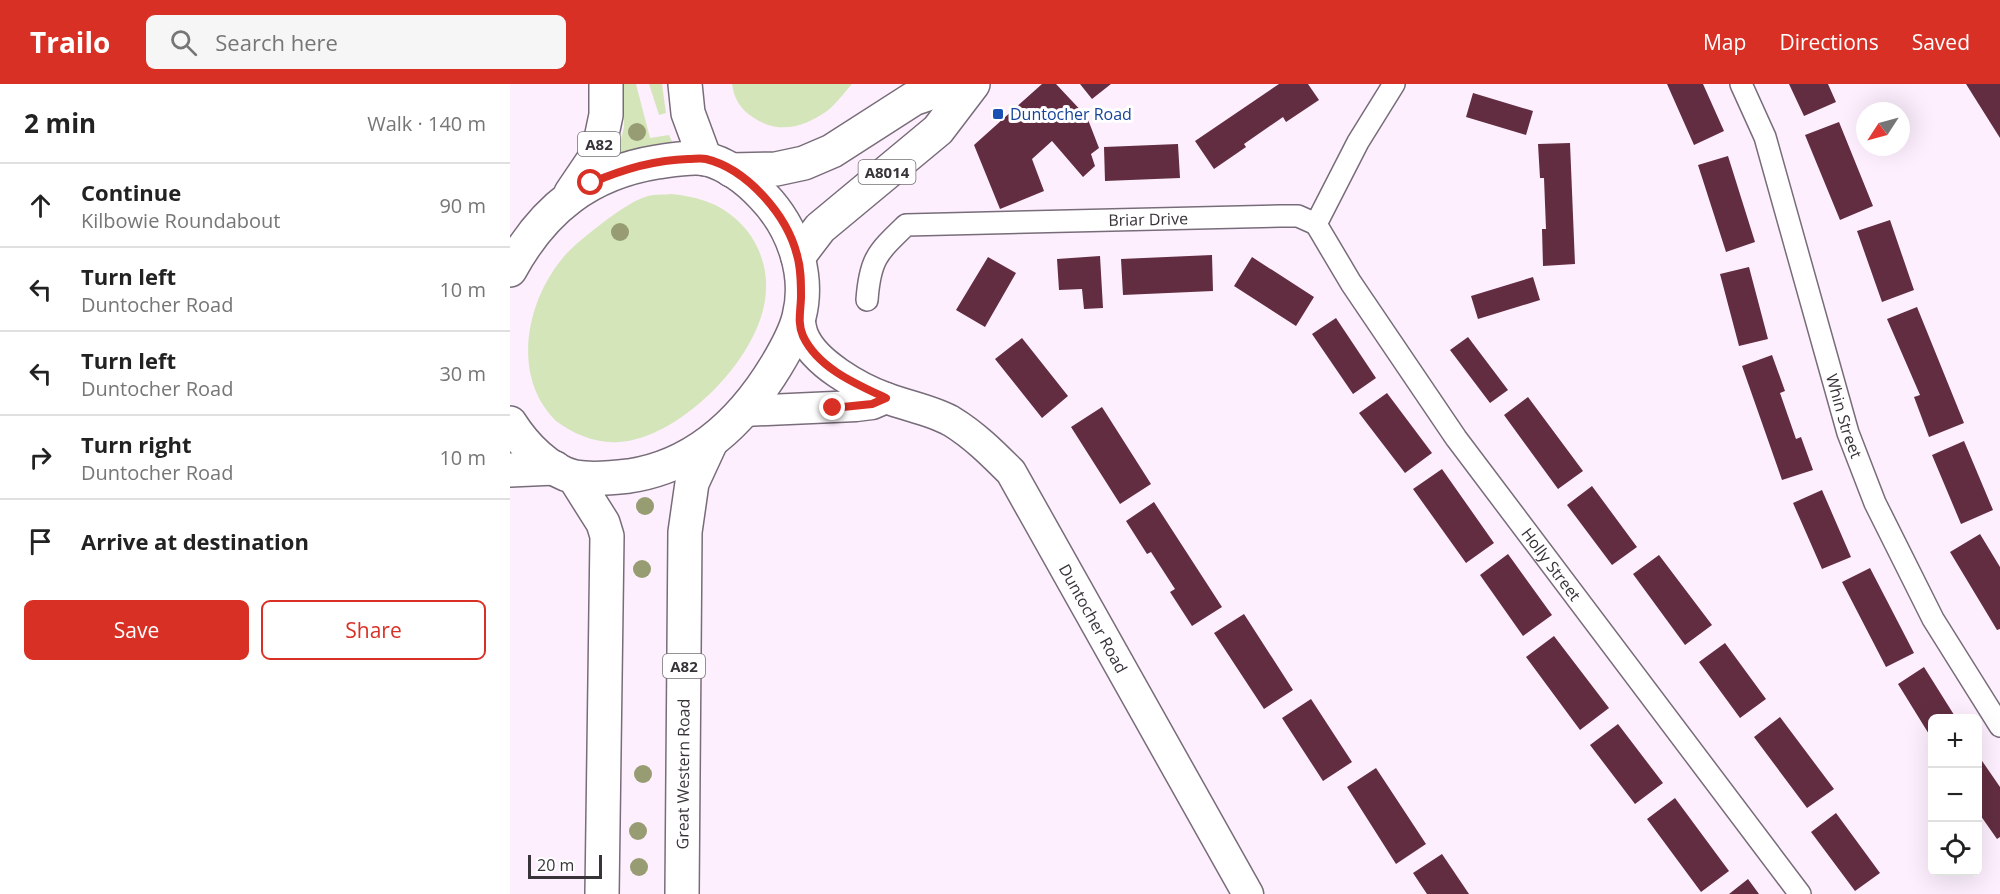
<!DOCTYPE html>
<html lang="en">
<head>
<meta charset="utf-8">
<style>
	body { margin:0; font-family:"Open Sans",sans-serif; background:#f6f6f6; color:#222 }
	.controls { position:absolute; right:18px; bottom:18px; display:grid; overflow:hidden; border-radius:9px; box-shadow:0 6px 24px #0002 }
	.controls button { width:54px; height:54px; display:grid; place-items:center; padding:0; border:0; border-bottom:2px solid #e0e0e0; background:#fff; color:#222; font:30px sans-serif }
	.compass { position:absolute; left:1346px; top:18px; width:54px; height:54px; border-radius:50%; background:#fff; box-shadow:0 6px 24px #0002; rotate:234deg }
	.scale { position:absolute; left:18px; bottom:15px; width:74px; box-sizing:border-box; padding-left:6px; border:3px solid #383339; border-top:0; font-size:16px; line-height:21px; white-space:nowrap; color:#383339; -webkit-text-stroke:4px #fff; paint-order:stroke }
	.stop { position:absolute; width:18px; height:18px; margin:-14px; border:4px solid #d93025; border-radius:50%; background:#fff }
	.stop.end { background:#d93025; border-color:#fff; box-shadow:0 2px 6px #0008 }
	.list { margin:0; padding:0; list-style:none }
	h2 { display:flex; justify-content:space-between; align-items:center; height:78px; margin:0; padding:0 24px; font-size:26px }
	h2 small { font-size:20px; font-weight:400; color:#767676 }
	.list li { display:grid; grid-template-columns:39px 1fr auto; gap:18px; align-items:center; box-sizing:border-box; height:84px; padding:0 24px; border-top:2px solid #e0e0e0 }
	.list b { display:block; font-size:22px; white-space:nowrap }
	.list p { margin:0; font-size:20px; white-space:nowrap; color:#767676 }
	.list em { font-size:20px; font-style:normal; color:#767676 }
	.actions { display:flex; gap:12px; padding:18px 24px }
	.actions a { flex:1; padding:14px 0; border:2px solid #d93025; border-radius:9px; text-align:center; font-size:21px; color:#d93025 }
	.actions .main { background:#d93025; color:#fff }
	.icon { flex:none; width:33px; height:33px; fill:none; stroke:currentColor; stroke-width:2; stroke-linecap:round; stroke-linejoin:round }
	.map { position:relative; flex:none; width:1490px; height:810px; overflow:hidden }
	header { display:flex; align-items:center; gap:36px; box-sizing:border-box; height:84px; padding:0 30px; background:#d93025; color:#fff }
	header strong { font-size:28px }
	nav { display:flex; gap:33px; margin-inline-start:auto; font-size:21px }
	.search { width:420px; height:54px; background:#f6f6f6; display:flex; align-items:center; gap:15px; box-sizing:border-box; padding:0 21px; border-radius:9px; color:#767676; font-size:22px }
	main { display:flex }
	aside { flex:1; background:#fff }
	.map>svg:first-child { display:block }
	.green { fill:#d4e5ba }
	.building { fill:#622d41 }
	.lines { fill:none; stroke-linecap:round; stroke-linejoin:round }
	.minor-casing { stroke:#786c7a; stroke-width:24 }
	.secondary-casing { stroke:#786c7a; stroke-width:33 }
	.primary-casing { stroke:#786c7a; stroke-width:36 }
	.minor { stroke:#fff; stroke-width:21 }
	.secondary { stroke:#fff; stroke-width:30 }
	.primary { stroke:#fff; stroke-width:33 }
	.tree { fill:#979c72 }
	.route { stroke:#d93025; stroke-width:8 }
	.transit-dot { fill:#1a4fb4; stroke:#fff; stroke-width:2 }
	.labels { text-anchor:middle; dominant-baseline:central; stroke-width:6; stroke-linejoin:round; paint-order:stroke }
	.shield { fill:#fff; stroke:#747074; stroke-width:1.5 }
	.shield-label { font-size:15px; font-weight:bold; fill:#383339 }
	.transit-label { font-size:16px; fill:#164399; stroke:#fff; text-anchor:start }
	.street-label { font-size:16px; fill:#383339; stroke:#fff }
</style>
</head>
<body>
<header>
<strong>Trailo</strong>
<div class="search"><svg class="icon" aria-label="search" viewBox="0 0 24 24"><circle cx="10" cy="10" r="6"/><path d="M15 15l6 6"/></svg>Search here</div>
<nav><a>Map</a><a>Directions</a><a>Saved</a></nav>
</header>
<main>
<aside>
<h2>2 min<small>Walk · 140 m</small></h2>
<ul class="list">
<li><svg class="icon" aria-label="ahead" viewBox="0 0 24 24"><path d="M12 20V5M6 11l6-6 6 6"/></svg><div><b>Continue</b><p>Kilbowie Roundabout</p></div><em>90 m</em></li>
<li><svg class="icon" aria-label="left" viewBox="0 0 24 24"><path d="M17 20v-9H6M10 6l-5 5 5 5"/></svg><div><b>Turn left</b><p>Duntocher Road</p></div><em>10 m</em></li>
<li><svg class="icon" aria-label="left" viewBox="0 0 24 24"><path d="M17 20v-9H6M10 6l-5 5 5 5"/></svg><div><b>Turn left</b><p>Duntocher Road</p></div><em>30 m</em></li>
<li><svg class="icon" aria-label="right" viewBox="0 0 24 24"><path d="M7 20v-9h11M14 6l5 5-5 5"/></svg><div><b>Turn right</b><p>Duntocher Road</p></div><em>10 m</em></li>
<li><svg class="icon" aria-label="arrive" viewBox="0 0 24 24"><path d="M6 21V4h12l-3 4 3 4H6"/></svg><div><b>Arrive at destination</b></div></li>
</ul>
<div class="actions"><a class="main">Save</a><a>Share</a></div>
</aside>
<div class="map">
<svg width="1490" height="810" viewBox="0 0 1490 810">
	<rect width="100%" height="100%" fill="#fdeffe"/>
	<path class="green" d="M114,0H126L140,54L159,51L166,66L106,75L114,43Z
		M139,0H152L156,29L149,31Z
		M222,0H342C334,9 326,20 317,27C293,44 269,50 244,34C231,26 224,15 222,0Z
		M161,110C190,113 213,120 233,142C248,158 257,182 256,204C256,268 172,354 109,358C87,360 63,350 46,337C0,292 16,214 57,169C69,157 82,147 95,137C109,127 122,117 138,112C145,110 154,111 161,110Z"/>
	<path class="building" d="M532,0H546L577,33L589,64L581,70L585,82L573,93L542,57L522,75L534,107L490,125L464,61Z
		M570,0H601L582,15Z
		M769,0H798L809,16L776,38L773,33L734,60L736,63L704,85L685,57Z
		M1157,0H1193L1214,47L1184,61Z
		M1279,0H1318L1326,18L1294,32Z
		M1456,0H1490V54Z
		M963,9L1023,27L1016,51L956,33Z
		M1329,38L1363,122L1330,136L1295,51Z
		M1060,59L1065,180L1033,182L1032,145H1036L1034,94H1030L1028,60Z
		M668,60L670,94L595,97L594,63Z
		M1218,72L1245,158L1216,168L1188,81Z
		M1380,136L1404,206L1372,218L1347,147Z
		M702,171L703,207L613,211L611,175Z
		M590,172L593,224L574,225L572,205L549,206L547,175Z
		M478,173L506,189L475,243L446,226Z
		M742,173L804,213L786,242L724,202Z
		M1239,183L1258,255L1229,262L1210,190Z
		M1023,193L1030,216L968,235L961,212Z
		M1407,223L1454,339L1419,353L1404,313L1410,311L1377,235Z
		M826,234L866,294L843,310L802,250Z
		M958,253L998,306L980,319L940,266Z
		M512,254L558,312L532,334L485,275Z
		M1262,271L1275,307L1270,309L1286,355L1291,353L1303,386L1272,396L1232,282Z
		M877,309L922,369L895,389L849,329Z
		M1018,313L1073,387L1048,405L994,331Z
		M592,323L641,400L610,420L561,343Z
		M1454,357L1483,426L1451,440L1422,371Z
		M932,385L984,459L956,479L903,405Z
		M1082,402L1127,463L1102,481L1057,421Z
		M1312,406L1341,473L1312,485L1283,419Z
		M644,418L712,523L682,542L660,508L665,505L641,468L637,470L616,437Z
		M1470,450L1490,483V545L1487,546L1440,468Z
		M998,470L1042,531L1013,552L970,491Z
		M1149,471L1202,541L1175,561L1123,490Z
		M1360,484L1404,569L1376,583L1332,498Z
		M734,530L783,606L754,625L704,549Z
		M1044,552L1099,624L1070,646L1016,573Z
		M1215,559L1256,615L1230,634L1189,578Z
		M1414,583L1446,634H1422V655L1388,600Z
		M801,615L842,678L813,697L772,634Z
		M1270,633L1324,705L1297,724L1244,653Z
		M1108,640L1153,699L1125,720L1080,661Z
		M1468,671L1490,703V753L1487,755L1468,728Z
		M866,684L916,760L886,780L837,703Z
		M1165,714L1219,787L1191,808L1137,735Z
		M1326,729L1370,789L1345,807L1301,748Z
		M932,770L959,810H917L903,789Z
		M1238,795L1249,810H1219Z"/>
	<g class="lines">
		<defs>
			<g id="minor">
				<path id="s1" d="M1231,0L1255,53L1338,349L1365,419L1423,535L1490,642"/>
				<path id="s2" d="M806,140L841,199L946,354L1290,810"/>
				<path id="s3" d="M357,216C360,175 367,169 396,141L770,132H788L806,140L848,58L884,0"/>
			</g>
			<g id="secondary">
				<path id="s4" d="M289,233C290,239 291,246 293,251C304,279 349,304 376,314C397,322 421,326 441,337C464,351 482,369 501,388L738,810"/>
				<path d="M234,327L346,322L362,320L376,314"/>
			</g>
			<g id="primary">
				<path d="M175,0L178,29L195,75"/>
				<path d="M221,86L266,85L294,79L322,67L403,15L447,0"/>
				<path d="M61,109L88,69L96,31V0"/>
				<path d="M288,173L310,144L428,46L463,0"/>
				<path d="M0,186C33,125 79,89 147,78C162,76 183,72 197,75C218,81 238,96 253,112C283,143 300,190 289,233C285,250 275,267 266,282C232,338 186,382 119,392C102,394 82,396 65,393C38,387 14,361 0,339"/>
				<path d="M0,386L45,384"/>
				<path d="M64,393L93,439L97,452L92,810"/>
				<path id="s5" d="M172,810L175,448L182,399L200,360"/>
			</g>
		</defs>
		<use href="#minor" class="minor-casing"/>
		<use href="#secondary" class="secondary-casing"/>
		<use href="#primary" class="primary-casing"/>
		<use href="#minor" class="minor"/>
		<use href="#secondary" class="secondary"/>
		<use href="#primary" class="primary"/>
	</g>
	<g class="tree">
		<circle cx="127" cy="48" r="9"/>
		<circle cx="110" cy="148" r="9"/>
		<circle cx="135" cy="422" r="9"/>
		<circle cx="132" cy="485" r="9"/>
		<circle cx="133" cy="690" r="9"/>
		<circle cx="128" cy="747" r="9"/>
		<circle cx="129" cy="783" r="9"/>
	</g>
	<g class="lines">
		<path class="route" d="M81,99C113,85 143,76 178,75C184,75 191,74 196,75C237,85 277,131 287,171C291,184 291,198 291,212C291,225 287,239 293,252C308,284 346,300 376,314L362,320L323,324"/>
	</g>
	<rect class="transit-dot" x="482" y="24" width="12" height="12" rx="3"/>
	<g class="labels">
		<g class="shield">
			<rect x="68" y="48" width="42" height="24" rx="4.5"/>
			<rect x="348.5" y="76" width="57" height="24" rx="4.5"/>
			<rect x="153" y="570" width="42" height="24" rx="4.5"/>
		</g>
		<g class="shield-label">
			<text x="89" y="60">A82</text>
			<text x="377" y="88">A8014</text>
			<text x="174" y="582">A82</text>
		</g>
		<g class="transit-label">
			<text x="500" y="30">Duntocher Road</text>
		</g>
		<g class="street-label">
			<text stroke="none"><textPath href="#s3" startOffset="330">Briar Drive</textPath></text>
			<text stroke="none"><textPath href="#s1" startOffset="348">Whin Street</textPath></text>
			<text stroke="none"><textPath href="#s2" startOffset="414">Holly Street</textPath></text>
			<text stroke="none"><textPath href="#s4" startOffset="441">Duntocher Road</textPath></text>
			<text stroke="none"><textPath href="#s5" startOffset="120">Great Western Road</textPath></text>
		</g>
	</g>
</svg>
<div class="controls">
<button>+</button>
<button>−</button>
<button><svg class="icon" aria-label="locate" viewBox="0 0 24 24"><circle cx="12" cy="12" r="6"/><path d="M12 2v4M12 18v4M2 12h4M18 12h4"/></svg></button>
</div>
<svg class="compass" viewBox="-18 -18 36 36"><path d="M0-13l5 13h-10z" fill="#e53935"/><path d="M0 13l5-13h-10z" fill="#767676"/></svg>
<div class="scale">20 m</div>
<div class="stop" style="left:81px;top:99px"></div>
<div class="stop end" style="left:323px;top:324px"></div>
</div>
</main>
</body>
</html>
